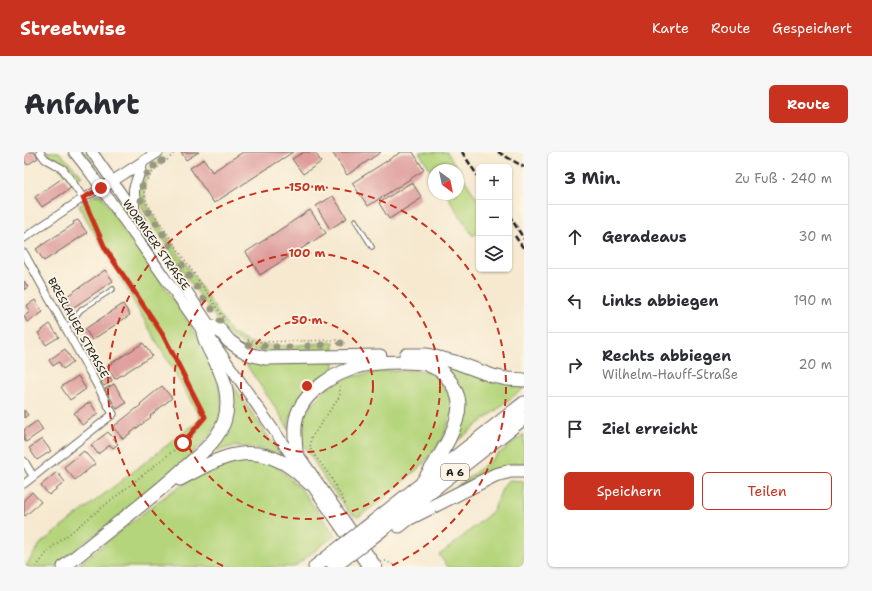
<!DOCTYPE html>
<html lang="de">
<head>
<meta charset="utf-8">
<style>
	body { margin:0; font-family:"Shantell Sans",sans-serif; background:#f7f7f7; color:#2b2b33 }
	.controls { position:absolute; right:12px; top:12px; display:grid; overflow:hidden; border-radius:6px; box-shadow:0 1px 3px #0004 }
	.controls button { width:36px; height:36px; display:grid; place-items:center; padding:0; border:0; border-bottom:1px solid #e1e1e2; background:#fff; color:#2b2b33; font:20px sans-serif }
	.compass { position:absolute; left:404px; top:12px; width:36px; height:36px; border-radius:50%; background:#fff; box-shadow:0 1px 3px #0004; rotate:147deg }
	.stop { position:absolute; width:12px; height:12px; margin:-9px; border:3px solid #c8321e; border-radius:50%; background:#fff }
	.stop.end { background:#c8321e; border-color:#fff; box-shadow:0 1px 4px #0008 }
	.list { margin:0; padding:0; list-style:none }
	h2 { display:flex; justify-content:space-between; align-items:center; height:52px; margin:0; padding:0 16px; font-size:17px }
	h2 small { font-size:13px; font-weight:400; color:#7c7c81 }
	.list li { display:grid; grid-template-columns:26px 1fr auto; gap:12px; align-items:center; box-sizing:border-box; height:64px; padding:0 16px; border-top:1px solid #e1e1e2 }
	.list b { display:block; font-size:15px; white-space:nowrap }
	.list p { margin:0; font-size:13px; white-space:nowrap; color:#7c7c81 }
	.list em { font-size:13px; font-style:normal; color:#7c7c81 }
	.actions { display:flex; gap:8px; padding:12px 16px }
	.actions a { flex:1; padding:9px 0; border:1px solid #c8321e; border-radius:6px; text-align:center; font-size:14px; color:#c8321e }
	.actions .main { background:#c8321e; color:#fff }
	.icon { flex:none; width:22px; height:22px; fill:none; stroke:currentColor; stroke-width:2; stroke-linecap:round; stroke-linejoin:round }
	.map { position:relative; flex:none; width:500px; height:415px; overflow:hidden; border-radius:6px }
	header { display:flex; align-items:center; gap:24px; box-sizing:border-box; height:56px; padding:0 20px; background:#c8321e; color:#fff }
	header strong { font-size:19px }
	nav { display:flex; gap:22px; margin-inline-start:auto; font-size:14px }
	.intro { display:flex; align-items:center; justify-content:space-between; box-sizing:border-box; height:96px; padding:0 24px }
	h1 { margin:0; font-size:28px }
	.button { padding:10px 18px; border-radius:6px; background:#c8321e; color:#fff; font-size:14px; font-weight:700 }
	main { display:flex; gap:24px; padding:0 24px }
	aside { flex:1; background:#fff; border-radius:6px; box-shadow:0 1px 3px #0004 }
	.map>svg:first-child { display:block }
	.green { fill:#b5d57c; stroke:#68784c }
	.building { fill:#de9c9b }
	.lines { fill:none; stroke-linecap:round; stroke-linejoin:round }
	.lane-casing { stroke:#68645b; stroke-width:5.5 }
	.street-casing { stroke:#68645b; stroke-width:9 }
	.secondary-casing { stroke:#68645b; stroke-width:12 }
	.highway-casing { stroke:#68645b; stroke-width:15 }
	.path { stroke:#68645b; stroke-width:1.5; stroke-dasharray:1 3; stroke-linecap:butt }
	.lane { stroke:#fff; stroke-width:3.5 }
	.street { stroke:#fff; stroke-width:7 }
	.secondary { stroke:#fff; stroke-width:10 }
	.highway { stroke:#fff; stroke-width:13 }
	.rail { stroke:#1c1c1c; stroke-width:2.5; stroke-dasharray:6 3; stroke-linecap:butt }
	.highway-bridge-casing { stroke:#68645b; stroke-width:15; stroke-linecap:butt }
	.highway-bridge { stroke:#fff; stroke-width:13 }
	.tree { fill:#97977d }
	.route { stroke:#c8321e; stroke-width:5 }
	.ring { fill:none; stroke:#c8321e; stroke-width:2; stroke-dasharray:7 5 }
	.labels { text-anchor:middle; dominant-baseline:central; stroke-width:3.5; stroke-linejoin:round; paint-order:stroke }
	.shield { fill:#fcf5e5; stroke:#5f5d58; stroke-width:1 }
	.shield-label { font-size:10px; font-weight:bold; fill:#1c1c1c }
	.street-label { font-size:11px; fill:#1c1c1c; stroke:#fcf5e5 }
	.centre { fill:#c8321e; stroke:#fcf5e5; stroke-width:2 }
	.ring-label { font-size:12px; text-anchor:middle; font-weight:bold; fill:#c8321e; stroke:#fcf5e5; stroke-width:3.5; stroke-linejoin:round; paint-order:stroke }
</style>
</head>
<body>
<header>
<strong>Streetwise</strong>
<nav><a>Karte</a><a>Route</a><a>Gespeichert</a></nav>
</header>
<div class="intro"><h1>Anfahrt</h1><a class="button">Route</a></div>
<main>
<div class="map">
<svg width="500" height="415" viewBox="0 0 500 415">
	<rect width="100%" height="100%" fill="#fcf5e5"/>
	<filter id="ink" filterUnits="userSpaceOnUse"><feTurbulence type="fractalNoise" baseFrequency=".025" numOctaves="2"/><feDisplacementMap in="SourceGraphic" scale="8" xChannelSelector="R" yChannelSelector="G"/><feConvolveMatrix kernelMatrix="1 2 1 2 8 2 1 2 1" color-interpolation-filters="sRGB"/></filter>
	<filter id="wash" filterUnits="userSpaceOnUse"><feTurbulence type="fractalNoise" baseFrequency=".012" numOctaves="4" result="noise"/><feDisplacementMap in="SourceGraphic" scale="16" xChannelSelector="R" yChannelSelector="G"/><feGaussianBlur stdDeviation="0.9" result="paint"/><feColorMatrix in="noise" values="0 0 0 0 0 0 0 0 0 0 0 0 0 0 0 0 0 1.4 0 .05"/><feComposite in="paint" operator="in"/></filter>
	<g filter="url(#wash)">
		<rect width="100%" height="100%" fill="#f6e9d0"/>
		<path class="green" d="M23,0H35L58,24L49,29L29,10Z
			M56,0H62L72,15L69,18Z
			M395,0H423L455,50V79L449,84L422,42H434V18H410V23Z
			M138,7H142C122,22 115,30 124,55L206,179C211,182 216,186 222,189C243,198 286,192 310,190V198L245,200L227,197L203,182L181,151L158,118L142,91L120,59L115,48L113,40L120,21L128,13Z
			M70,43H77L165,170L186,207L194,227L198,255L194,269L185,285L138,331L37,409L32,415H1L17,391L177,267L55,54Z
			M92,46H94L132,100L142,118L91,48V47Z
			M217,205L310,209V218L272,253L266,265L265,278L255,261Z
			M417,209L500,233V236L423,297L438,255Z
			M396,218L408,221L427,243L429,258L419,286L410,299L397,314L354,351L334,365L325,360L300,326L278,290L279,264L301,238L321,226L359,219Z
			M207,231L257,303C240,298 221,291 203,296C195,298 187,302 179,305L208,245Z
			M500,282V312C481,309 452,326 434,334Z
			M220,307L250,312L277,337L311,383L270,415H52L101,375L147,340L180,320Z
			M484,328L500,329V415H424L415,403L431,391L469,359L478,337Z"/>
		<g id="blocks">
			<path class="building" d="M0,0H10L14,6L3,13L0,8Z
				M157,0H175L162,8Z
				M219,0H269L190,51L166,16L180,7L188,20Z
				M280,0H291L297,10L279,22L268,7Z
				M308,0H357L323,23Z
				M377,0H389L400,18L344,54L328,31Z
				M40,25L47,36L18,55L11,45Z
				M388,30L398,46L365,67L355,51Z
				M309,44L323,66L306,77L292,54Z
				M286,58L302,81L236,123L222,100Z
				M54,68L63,81L20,109L12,97L50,72L49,70Z
				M81,118L89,129L47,157L40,146Z
				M0,129L4,135L0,138Z
				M11,148L19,160L3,170L0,164L6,160L2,154Z
				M99,152L106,163L68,188L61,177Z
				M26,172L35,185L22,193L14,181Z
				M119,191L128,204L91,227L83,214Z
				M41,197L49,210L39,217L35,210L29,214L25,208Z
				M54,224L62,237L46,248L37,235Z
				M86,225L88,229L80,234L77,230Z
				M90,232L102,251L93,257L81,237Z
				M138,234L148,246L126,264L127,265L99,287L89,275L117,253L116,252Z
				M66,250L74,262L58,273L50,261Z
				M0,258L4,263L0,266Z
				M13,269L19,278L2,290L0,287V278Z
				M84,280L94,292L89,296L86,293L74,302L67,293Z
				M18,287L27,299L13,308L5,296Z
				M60,299L71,312L51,328L40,315Z
				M33,320L41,330L25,343L17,333Z
				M8,340L17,350L1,364L0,363V348Z"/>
		</g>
	</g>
	<g filter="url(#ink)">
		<use href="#blocks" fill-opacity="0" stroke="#68645b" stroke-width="1"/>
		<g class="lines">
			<defs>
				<path id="lane" d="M331,68L348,95
					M42,177L57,158L89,137"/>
				<path id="street" d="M16,0L21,7L39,17L59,46
					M0,86L59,46L77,36
					M0,101L89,262L0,332
					M0,309L9,324"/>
				<path id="secondary" d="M50,0L68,23L179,180L185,184L344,415
					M68,0L110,60L190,180
					M84,32L134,0
					M110,60V37L119,9
					M274,302L353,415"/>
				<path id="highway" d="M186,174L195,177L205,189L215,196L225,202L241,206L356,204
					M382,203H403L431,210L469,224L483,227L500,228
					M272,299C271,285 269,271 275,258C285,238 307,224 327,217C342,210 386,208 402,212C407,214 414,217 418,220C426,227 435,242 435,252C435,278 412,309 398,331
					M156,327C190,309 220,290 258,310C268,315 277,324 285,331
					M375,374L384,367L471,323L487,319H500
					M339,378L500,251
					M346,387L500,266
					M40,415C78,382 120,353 157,319C169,308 183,298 192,285C199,276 203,263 203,251C203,241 200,228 196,219C191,206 181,194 179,180
					M291,415L318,394
					M310,415L325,403"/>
			</defs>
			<use href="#lane" class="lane-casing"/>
			<use href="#street" class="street-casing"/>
			<use href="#secondary" class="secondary-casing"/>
			<use href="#highway" class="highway-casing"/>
			<path class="path" d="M124,28C129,17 133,17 142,9C145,7 148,3 151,0
				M121,36L120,40L123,51L201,168
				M224,188L234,190L313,188L314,194
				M316,234V242L314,247L287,286L286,292L287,298L306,324L322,353
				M361,409L374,415
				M12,415L26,397L159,291L181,265L138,181L81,96L62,53"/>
			<use href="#lane" class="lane"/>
			<use href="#street" class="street"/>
			<use href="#secondary" class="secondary"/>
			<use href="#highway" class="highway"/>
			<path class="rail" d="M438,0L455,26
				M474,0L500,15
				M485,63L500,87
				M491,84L500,97"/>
			<defs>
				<path id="highway-bridge" d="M318,394L339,378
					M325,403L346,387"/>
			</defs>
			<use href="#highway-bridge" class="highway-bridge-casing"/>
			<use href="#highway-bridge" class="highway-bridge"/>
		</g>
		<g class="tree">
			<circle cx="138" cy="9" r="3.5"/>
			<circle cx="130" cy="14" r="3.5"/>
			<circle cx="123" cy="22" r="3.5"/>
			<circle cx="118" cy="34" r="3.5"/>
			<circle cx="117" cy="48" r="3.5"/>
			<circle cx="125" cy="60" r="3.5"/>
			<circle cx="132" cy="71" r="3.5"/>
			<circle cx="139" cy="82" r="3.5"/>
			<circle cx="146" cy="93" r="3.5"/>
			<circle cx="158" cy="113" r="3.5"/>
			<circle cx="165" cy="124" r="3.5"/>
			<circle cx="173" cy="135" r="3.5"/>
			<circle cx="180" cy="147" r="3.5"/>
			<circle cx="188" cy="157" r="3.5"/>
			<circle cx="196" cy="169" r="3.5"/>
			<circle cx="317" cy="191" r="3.5"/>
			<circle cx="225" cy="193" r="3.5"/>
			<circle cx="298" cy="193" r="3.5"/>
			<circle cx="240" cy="194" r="3.5"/>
			<circle cx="284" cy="194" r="3.5"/>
			<circle cx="252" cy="195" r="3.5"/>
			<circle cx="265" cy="196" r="3.5"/>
		</g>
	</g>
	<g class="lines" filter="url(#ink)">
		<path class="route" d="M77,36L59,46L81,96L138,181L181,265L159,291"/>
	</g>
	<g class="ring">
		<circle cx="283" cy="234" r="66"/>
		<circle cx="283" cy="234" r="133"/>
		<path d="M199 414A199 199 0 1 1 367 414"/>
	</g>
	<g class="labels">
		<rect class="shield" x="417" y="312" width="28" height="16" rx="3"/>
		<g class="shield-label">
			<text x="431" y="320">A 6</text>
		</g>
		<g class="street-label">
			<text transform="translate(132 93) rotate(55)">WORMSER STRASSE</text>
			<text transform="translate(54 176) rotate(61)">BRESLAUER STRASSE</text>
		</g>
	</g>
	<circle cx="283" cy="234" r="6" class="centre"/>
	<g class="ring-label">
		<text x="283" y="39">150 m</text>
		<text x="283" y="105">100 m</text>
		<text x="283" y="172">50 m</text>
	</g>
</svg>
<div class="controls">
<button>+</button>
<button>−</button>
<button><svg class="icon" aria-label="layers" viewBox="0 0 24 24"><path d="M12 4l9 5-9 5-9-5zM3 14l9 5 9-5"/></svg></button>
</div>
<svg class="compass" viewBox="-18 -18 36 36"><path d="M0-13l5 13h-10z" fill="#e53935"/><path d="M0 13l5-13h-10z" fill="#7c7c81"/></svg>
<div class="stop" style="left:159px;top:291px"></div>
<div class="stop end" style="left:77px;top:36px"></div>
</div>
<aside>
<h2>3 Min.<small>Zu Fuß · 240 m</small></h2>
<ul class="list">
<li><svg class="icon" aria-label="ahead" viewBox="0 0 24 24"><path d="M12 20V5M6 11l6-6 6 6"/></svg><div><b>Geradeaus</b></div><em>30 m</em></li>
<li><svg class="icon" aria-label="left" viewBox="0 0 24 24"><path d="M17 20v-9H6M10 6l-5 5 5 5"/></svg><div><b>Links abbiegen</b></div><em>190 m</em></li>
<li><svg class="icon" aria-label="right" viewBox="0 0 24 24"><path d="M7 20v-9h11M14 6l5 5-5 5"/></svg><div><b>Rechts abbiegen</b><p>Wilhelm-Hauff-Straße</p></div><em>20 m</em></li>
<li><svg class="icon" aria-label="arrive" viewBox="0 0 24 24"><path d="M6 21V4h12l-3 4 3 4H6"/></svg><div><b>Ziel erreicht</b></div></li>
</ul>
<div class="actions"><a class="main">Speichern</a><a>Teilen</a></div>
</aside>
</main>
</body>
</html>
